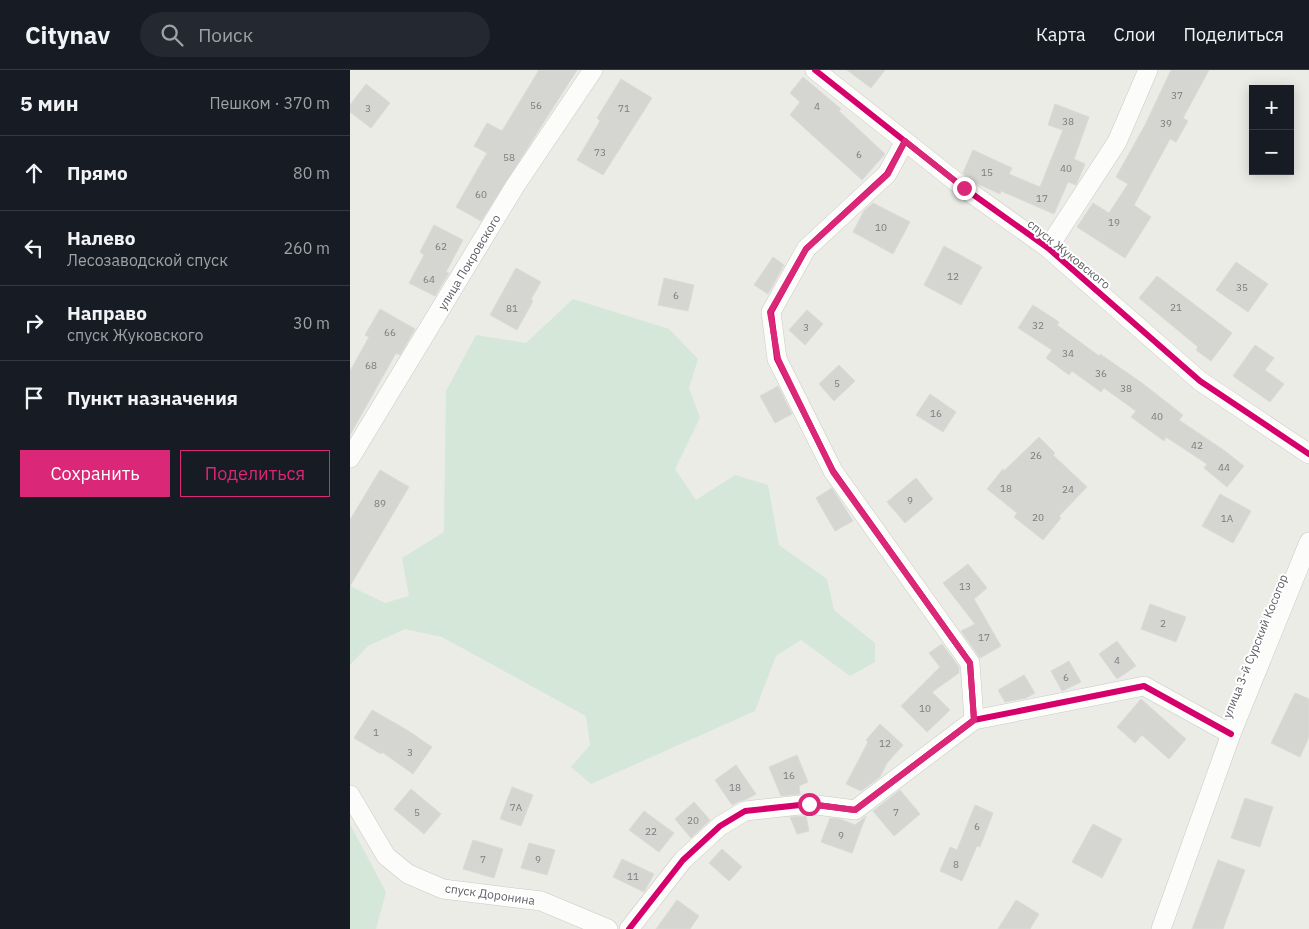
<!DOCTYPE html>
<html lang="ru">
<head>
<meta charset="utf-8">
<style>
	body { margin:0; font-family:"IBM Plex Sans",sans-serif; background:#242831; color:#f1f3f6 }
	.controls { position:absolute; right:15px; top:15px; display:grid; overflow:hidden; border-radius:0px; box-shadow:0 2px 12px #0003 }
	.controls button { width:45px; height:45px; display:grid; place-items:center; padding:0; border:0; border-bottom:1px solid #363941; background:#171b24; color:#f1f3f6; font:25px sans-serif }
	.stop { position:absolute; width:15px; height:15px; margin:-11px; border:4px solid #db2777; border-radius:50%; background:#fff }
	.stop.end { background:#db2777; border-color:#fff; box-shadow:0 1px 5px #0008 }
	.list { margin:0; padding:0; list-style:none }
	h2 { display:flex; justify-content:space-between; align-items:center; height:65px; margin:0; padding:0 20px; font-size:21px }
	h2 small { font-size:16px; font-weight:400; color:#9ea1a6 }
	.list li { display:grid; grid-template-columns:32px 1fr auto; gap:15px; align-items:center; box-sizing:border-box; height:75px; padding:0 20px; border-top:1px solid #363941 }
	.list b { display:block; font-size:19px; white-space:nowrap }
	.list p { margin:0; font-size:16px; white-space:nowrap; color:#9ea1a6 }
	.list em { font-size:16px; font-style:normal; color:#9ea1a6 }
	.actions { display:flex; gap:10px; padding:15px 20px }
	.actions a { flex:1; padding:11px 0; border:1px solid #db2777; border-radius:0px; text-align:center; font-size:18px; color:#db2777 }
	.actions .main { background:#db2777; color:#fff }
	.icon { flex:none; width:28px; height:28px; fill:none; stroke:currentColor; stroke-width:2; stroke-linecap:round; stroke-linejoin:round }
	.map { position:relative; flex:none; width:959px; height:859px; overflow:hidden }
	header { display:flex; align-items:center; gap:30px; box-sizing:border-box; height:70px; padding:0 25px; background:#171b24; border-bottom:1px solid #363941 }
	header strong { font-size:24px }
	nav { display:flex; gap:28px; margin-inline-start:auto; font-size:18px }
	.search { width:350px; height:45px; background:#242831; display:flex; align-items:center; gap:12px; box-sizing:border-box; padding:0 18px; border-radius:28px; color:#9ea1a6; font-size:19px }
	main { display:flex }
	aside { flex:1; background:#171b24 }
	.map>svg:first-child { display:block }
	.green { fill:#d5e7d8 }
	.building { fill:#d5d5d1; stroke:#dadbd6 }
	.lines { fill:none; stroke-linecap:round; stroke-linejoin:round }
	.street-casing { stroke:#c9cac8; stroke-width:20 }
	.street { stroke:#fcfcfb; stroke-width:19 }
	.cycleway-casing { stroke:#fff; stroke-width:9 }
	.cycleway { stroke:#d6006c; stroke-width:6 }
	.route { stroke:#db2777; stroke-width:6 }
	.labels { text-anchor:middle; dominant-baseline:central; stroke-width:4; stroke-linejoin:round; paint-order:stroke }
	.number-label { font-size:10px; fill:#7b7c80 }
	.street-label { font-size:12px; fill:#5c5e64; stroke:#fff }
</style>
</head>
<body>
<header>
<strong>Citynav</strong>
<div class="search"><svg class="icon" aria-label="search" viewBox="0 0 24 24"><circle cx="10" cy="10" r="6"/><path d="M15 15l6 6"/></svg>Поиск</div>
<nav><a>Карта</a><a>Слои</a><a>Поделиться</a></nav>
</header>
<main>
<aside>
<h2>5 мин<small>Пешком · 370 m</small></h2>
<ul class="list">
<li><svg class="icon" aria-label="ahead" viewBox="0 0 24 24"><path d="M12 20V5M6 11l6-6 6 6"/></svg><div><b>Прямо</b></div><em>80 m</em></li>
<li><svg class="icon" aria-label="left" viewBox="0 0 24 24"><path d="M17 20v-9H6M10 6l-5 5 5 5"/></svg><div><b>Налево</b><p>Лесозаводской спуск</p></div><em>260 m</em></li>
<li><svg class="icon" aria-label="right" viewBox="0 0 24 24"><path d="M7 20v-9h11M14 6l5 5-5 5"/></svg><div><b>Направо</b><p>спуск Жуковского</p></div><em>30 m</em></li>
<li><svg class="icon" aria-label="arrive" viewBox="0 0 24 24"><path d="M6 21V4h12l-3 4 3 4H6"/></svg><div><b>Пункт назначения</b></div></li>
</ul>
<div class="actions"><a class="main">Сохранить</a><a>Поделиться</a></div>
</aside>
<div class="map">
<svg width="959" height="859" viewBox="0 0 959 859">
	<rect width="100%" height="100%" fill="#ebece6"/>
	<path class="green" d="M223,229L319,259L348,289L339,318L350,348L325,399L346,430L385,405L418,415L429,475L477,509L484,540L525,573V592L500,606L451,570L426,586L405,641L241,714L221,697L240,675L236,646L92,567L55,559L18,576L0,595V516L35,533L59,526L52,488L94,462L96,321L126,265L176,273Z
		M0,754L36,822L26,859H0Z"/>
	<path class="building" d="M189,0H227L131,151L106,137L137,83L124,76L137,53L152,61Z
		M497,0H535L521,18Z
		M821,0H859L833,48L838,51L826,72L820,69L784,135L801,147L775,188L727,157L743,133L759,143L778,114L766,107L795,55Z
		M453,7L491,39L489,41L535,84L512,110L440,45L450,32L440,23Z
		M271,9L302,28L253,105L227,90L250,51L247,48Z
		M16,14L40,33L21,58L0,42V35Z
		M705,34L739,47L724,89L735,94L726,115L718,112L704,144L651,121L650,124L626,113L613,103L623,80L662,98L659,104L690,117L713,60L698,55Z
		M523,133L560,152L543,184L503,162L514,141Z
		M84,155L113,170L96,202L99,203L85,226L59,213L74,185L70,182Z
		M594,176L632,197L611,235L574,215Z
		M423,187L434,195L418,224L404,215Z
		M886,192L918,214L898,242L866,220Z
		M166,198L191,212L181,229L183,231L167,260L140,245Z
		M807,206L882,263L861,291L846,280L848,277L789,228Z
		M314,208L344,215L338,241L308,235Z
		M683,235L709,252L707,255L749,286L750,284L792,313L833,345L829,350L875,381L894,396L877,417L854,398L857,394L816,367L814,371L781,347L786,341L754,318L751,322L722,301L719,305L696,288L702,280L668,258Z
		M30,239L65,259L50,285L46,283L0,365V301L19,267L15,265Z
		M457,240L473,254L455,275L439,260Z
		M905,275L924,288L915,300L934,314L920,332L883,306Z
		M489,295L505,311L484,331L469,314Z
		M428,316L442,344L425,353L410,326Z
		M580,324L606,342L593,362L566,345Z
		M689,367L705,383L703,385L737,417L709,446L711,448L693,470L664,447L667,443L637,419L653,399L654,401Z
		M30,400L59,417L0,516V450Z
		M566,408L583,429L555,453L537,432Z
		M482,418L503,451L485,461L466,428Z
		M870,424L901,441L883,473L852,456Z
		M618,494L637,518L624,529L651,576L630,588L611,561L625,554L593,513Z
		M800,534L836,547L826,572L791,559Z
		M767,571L786,596L767,609L749,584Z
		M592,574L609,597V603L582,622L600,640L577,662L551,636L590,597L579,583Z
		M719,591L731,612L712,621L701,601Z
		M674,605L685,623L676,628L655,632L648,620Z
		M945,623L959,629V667L950,687L921,673Z
		M791,629L836,669L819,689L792,665L785,673L767,657Z
		M22,640L57,660L82,677L63,704L32,682L31,684L4,668Z
		M530,654L553,675L537,693L530,707L511,721L496,714L518,672L516,670Z
		M447,685L458,712L449,716L450,724L431,726L419,697Z
		M386,695L406,724L397,729L390,731L382,735L365,710Z
		M162,717L183,725L171,756L150,749Z
		M61,719L91,744L74,764L44,739Z
		M550,720L570,744L544,766L523,741Z
		M895,728L923,737L910,777L881,768Z
		M344,732L360,750L341,768L325,749Z
		M625,735L643,743L630,777L627,776L612,811L590,801L600,777L607,780Z
		M294,741L324,763L309,782L279,760Z
		M456,746L459,761L447,764L440,747Z
		M516,746L502,783L471,772L480,748L490,749L505,755Z
		M743,754L772,769L752,808L722,792Z
		M123,770L153,779L144,808L113,799Z
		M179,773L205,780L197,805L171,798Z
		M372,779L392,797L379,811L359,793Z
		M272,789L304,804L294,822L263,807Z
		M868,790L895,800L873,859H842Z
		M327,830L349,846L340,859H306Z
		M666,830L689,844L680,859H648Z"/>
	<g class="lines">
		<defs>
			<path id="street" d="M465,0L614,118L698,178L850,311L959,384
				M555,71L537,104L456,179L421,242L427,289L483,401L620,593L624,650
				M698,178L767,72L798,0
				M0,388L165,116L243,0
				M0,725L36,786L58,804L93,819L191,831L258,859
				M279,859L333,790L370,756L395,741L459,734L505,740L624,650L794,616L881,664
				M811,859L881,664L959,472"/>
		</defs>
		<use href="#street" class="street-casing"/>
		<use href="#street" class="street"/>
		<defs>
			<path id="cycleway" d="M465,0L614,118L698,178L850,311L959,384
				M555,71L537,104L456,179L421,242L427,289L483,401L620,593L624,650
				M279,859L333,790L370,756L395,741L459,734L505,740L624,650L794,616L881,664"/>
		</defs>
		<use href="#cycleway" class="cycleway-casing"/>
		<use href="#cycleway" class="cycleway"/>
	</g>
	<g class="lines">
		<path class="route" d="M459,734L505,740L624,650L620,593L483,402L428,289L420,242L456,179L538,104L555,71L614,118"/>
	</g>
	<g class="labels">
		<g class="number-label">
			<text x="827" y="25">37</text>
			<text x="186" y="35">56</text>
			<text x="467" y="36">4</text>
			<text x="18" y="38">3</text>
			<text x="274" y="38">71</text>
			<text x="718" y="51">38</text>
			<text x="816" y="53">39</text>
			<text x="250" y="82">73</text>
			<text x="509" y="84">6</text>
			<text x="159" y="87">58</text>
			<text x="716" y="98">40</text>
			<text x="637" y="102">15</text>
			<text x="131" y="124">60</text>
			<text x="692" y="128">17</text>
			<text x="764" y="152">19</text>
			<text x="531" y="157">10</text>
			<text x="91" y="176">62</text>
			<text x="603" y="206">12</text>
			<text x="79" y="209">64</text>
			<text x="892" y="217">35</text>
			<text x="326" y="225">6</text>
			<text x="826" y="237">21</text>
			<text x="162" y="238">81</text>
			<text x="688" y="255">32</text>
			<text x="456" y="257">3</text>
			<text x="40" y="262">66</text>
			<text x="718" y="283">34</text>
			<text x="21" y="295">68</text>
			<text x="751" y="303">36</text>
			<text x="487" y="313">5</text>
			<text x="776" y="318">38</text>
			<text x="586" y="343">16</text>
			<text x="807" y="346">40</text>
			<text x="847" y="375">42</text>
			<text x="686" y="385">26</text>
			<text x="874" y="397">44</text>
			<text x="656" y="418">18</text>
			<text x="718" y="419">24</text>
			<text x="560" y="430">9</text>
			<text x="30" y="433">89</text>
			<text x="688" y="447">20</text>
			<text x="877" y="448">1А</text>
			<text x="615" y="516">13</text>
			<text x="813" y="553">2</text>
			<text x="634" y="567">17</text>
			<text x="767" y="590">4</text>
			<text x="716" y="607">6</text>
			<text x="575" y="638">10</text>
			<text x="26" y="662">1</text>
			<text x="535" y="673">12</text>
			<text x="60" y="682">3</text>
			<text x="439" y="705">16</text>
			<text x="385" y="717">18</text>
			<text x="166" y="737">7А</text>
			<text x="67" y="742">5</text>
			<text x="546" y="742">7</text>
			<text x="343" y="750">20</text>
			<text x="627" y="756">6</text>
			<text x="301" y="761">22</text>
			<text x="491" y="765">9</text>
			<text x="133" y="789">7</text>
			<text x="188" y="789">9</text>
			<text x="606" y="794">8</text>
			<text x="283" y="806">11</text>
		</g>
		<g class="street-label">
			<text transform="translate(719 184) rotate(39)">спуск Жуковского</text>
			<text transform="translate(119 192) rotate(-59)">улица Покровского</text>
			<text transform="translate(905 576) rotate(-68)">улица 3-й Сурский Косогор</text>
			<text transform="translate(140 824) rotate(8)">спуск Доронина</text>
		</g>
	</g>
</svg>
<div class="controls">
<button>+</button>
<button>−</button>
</div>
<div class="stop" style="left:459px;top:734px"></div>
<div class="stop end" style="left:614px;top:118px"></div>
</div>
</main>
</body>
</html>
